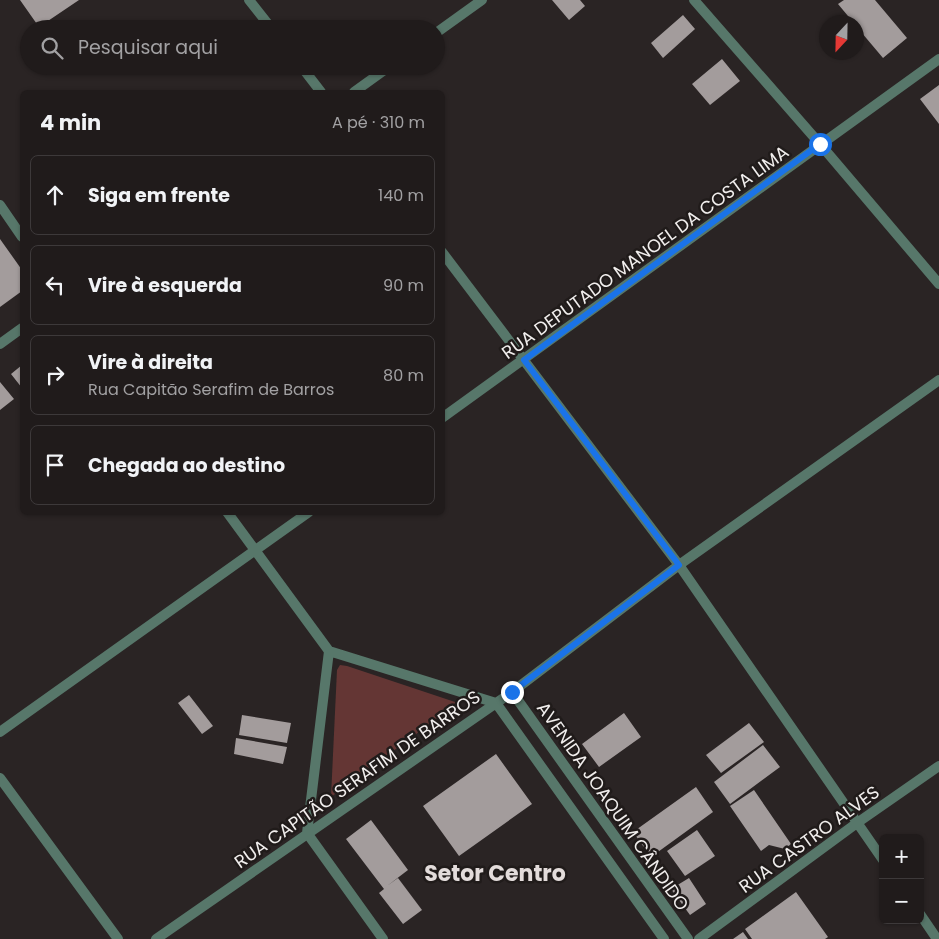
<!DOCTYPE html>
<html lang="pt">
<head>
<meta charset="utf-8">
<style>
	body { margin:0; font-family:Poppins,sans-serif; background:#2d2828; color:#f1f3f6 }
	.controls { position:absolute; right:15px; bottom:15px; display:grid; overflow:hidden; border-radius:8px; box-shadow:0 1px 4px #0004 }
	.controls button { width:45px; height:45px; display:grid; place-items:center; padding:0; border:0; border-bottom:1px solid #3d393a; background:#201b1b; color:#f1f3f6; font:25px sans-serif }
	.compass { position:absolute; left:819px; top:15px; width:45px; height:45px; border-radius:50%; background:#201b1b; box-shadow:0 1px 4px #0004; rotate:202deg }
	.stop { position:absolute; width:15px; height:15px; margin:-11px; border:4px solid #1a73e8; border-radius:50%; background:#fff }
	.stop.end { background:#1a73e8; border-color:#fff; box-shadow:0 1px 5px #0008 }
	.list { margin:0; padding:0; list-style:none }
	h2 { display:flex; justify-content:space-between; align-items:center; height:65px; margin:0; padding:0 20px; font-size:21px }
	h2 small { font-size:16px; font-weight:400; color:#a2a1a3 }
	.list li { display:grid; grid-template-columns:32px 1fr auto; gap:15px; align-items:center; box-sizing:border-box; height:80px; margin:0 10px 10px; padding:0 10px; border:1px solid #3d393a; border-radius:8px }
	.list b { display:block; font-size:19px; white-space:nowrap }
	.list p { margin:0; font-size:16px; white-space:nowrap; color:#a2a1a3 }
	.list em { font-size:16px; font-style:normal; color:#a2a1a3 }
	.icon { flex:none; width:28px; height:28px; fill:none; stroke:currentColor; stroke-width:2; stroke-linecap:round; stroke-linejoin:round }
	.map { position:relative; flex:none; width:939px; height:939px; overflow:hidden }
	.search { position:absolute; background:#201b1b; box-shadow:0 1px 4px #0004; left:20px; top:20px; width:425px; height:55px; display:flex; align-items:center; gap:12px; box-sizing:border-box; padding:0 18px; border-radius:28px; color:#a2a1a3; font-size:19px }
	.panel { position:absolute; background:#201b1b; box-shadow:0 1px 4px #0004; left:20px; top:90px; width:425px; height:425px; border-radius:8px }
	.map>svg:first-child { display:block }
	.green { fill:#643634 }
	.building { fill:#a39c9c }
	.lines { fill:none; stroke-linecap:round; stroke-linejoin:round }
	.minor { stroke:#57776a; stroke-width:10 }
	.route { stroke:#1a73e8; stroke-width:6 }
	.labels { text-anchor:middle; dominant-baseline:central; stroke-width:5; stroke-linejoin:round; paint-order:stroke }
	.street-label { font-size:18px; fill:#f1eeed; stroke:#201b1a }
	.district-label { font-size:22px; font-weight:bold; fill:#e3dcdb; stroke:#201b1a }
</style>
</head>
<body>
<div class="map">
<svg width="939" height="939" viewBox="0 0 939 939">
	<rect width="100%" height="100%" fill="#2a2424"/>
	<path class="green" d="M340,665L347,666L458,703L331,797L337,670Z"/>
	<path class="building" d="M20,0H79L39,27Z
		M552,0H580L585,6L569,20Z
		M844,0H875L907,38L883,58L856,26V22H853L838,4Z
		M683,15L695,29L663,58L651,43Z
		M722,59L740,81L710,105L692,84Z
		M939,85V124L920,99Z
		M0,239L22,270V291L0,307Z
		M22,365V388L11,374Z
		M0,382L14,399L0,410Z
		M189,695L213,726L202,734L178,703Z
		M624,713L641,737L599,767L582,744Z
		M242,715L291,723L287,743L239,735Z
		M749,723L764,742L721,773L706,755Z
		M236,738L287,747L283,764L234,754Z
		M763,745L780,767L730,804L714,782Z
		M496,754L532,804L459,856L423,806Z
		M696,787L713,812L651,857L633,832Z
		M754,790L791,844L785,849L769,845L761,851L730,806Z
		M371,820L408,870L387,886L398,878L422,910L403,924L379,893L384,889L346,839Z
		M697,830L715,856L685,876L667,851Z
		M689,878L706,904L690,915L671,889Z
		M796,892L828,937L825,939H752L745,929Z
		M743,932L748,939H733Z"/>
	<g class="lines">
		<path class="minor" d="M249,0L272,29
			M694,0L820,144L939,284
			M436,33L482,0
			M301,66L321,92
			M354,92L390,66
			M0,205L22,237
			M442,252L679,565L883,860
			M0,344L22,328
			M442,418L939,59
			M227,512L329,651L307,833L383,939
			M329,651L496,703L664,939
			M512,692L688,939
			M0,732L309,512
			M0,778L118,939
			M920,914L937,939
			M156,939L512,692L679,565L939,380
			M699,939L857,823L939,766"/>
	</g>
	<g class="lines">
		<path class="route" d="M512,692L679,565L524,360L820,144"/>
	</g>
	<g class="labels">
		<g class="street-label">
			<text transform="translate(645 252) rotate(-36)">RUA DEPUTADO MANOEL DA COSTA LIMA</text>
			<text transform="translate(357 779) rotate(-35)">RUA CAPITÃO SERAFIM DE BARROS</text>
			<text transform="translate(613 806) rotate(55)">AVENIDA JOAQUIM CÂNDIDO</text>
			<text transform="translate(809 839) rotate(-36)">RUA CASTRO ALVES</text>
		</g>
		<g class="district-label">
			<text x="495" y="873">Setor Centro</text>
		</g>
	</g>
</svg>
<div class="controls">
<button>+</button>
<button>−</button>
</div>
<svg class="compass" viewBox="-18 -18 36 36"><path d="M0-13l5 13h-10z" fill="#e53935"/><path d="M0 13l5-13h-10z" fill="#a2a1a3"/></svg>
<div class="stop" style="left:820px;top:144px"></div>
<div class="stop end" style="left:512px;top:692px"></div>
<div class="search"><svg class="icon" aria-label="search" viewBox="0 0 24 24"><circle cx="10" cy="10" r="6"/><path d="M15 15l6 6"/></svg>Pesquisar aqui</div>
<section class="panel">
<h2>4 min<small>A pé · 310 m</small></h2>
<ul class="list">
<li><svg class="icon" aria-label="ahead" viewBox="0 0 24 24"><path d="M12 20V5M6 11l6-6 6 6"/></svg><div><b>Siga em frente</b></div><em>140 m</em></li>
<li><svg class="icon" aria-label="left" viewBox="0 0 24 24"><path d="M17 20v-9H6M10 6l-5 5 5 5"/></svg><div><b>Vire à esquerda</b></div><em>90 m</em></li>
<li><svg class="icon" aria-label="right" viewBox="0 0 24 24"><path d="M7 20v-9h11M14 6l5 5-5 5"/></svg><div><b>Vire à direita</b><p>Rua Capitão Serafim de Barros</p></div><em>80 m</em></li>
<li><svg class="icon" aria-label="arrive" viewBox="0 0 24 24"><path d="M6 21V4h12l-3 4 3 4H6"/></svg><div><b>Chegada ao destino</b></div></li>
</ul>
</section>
</div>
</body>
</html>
